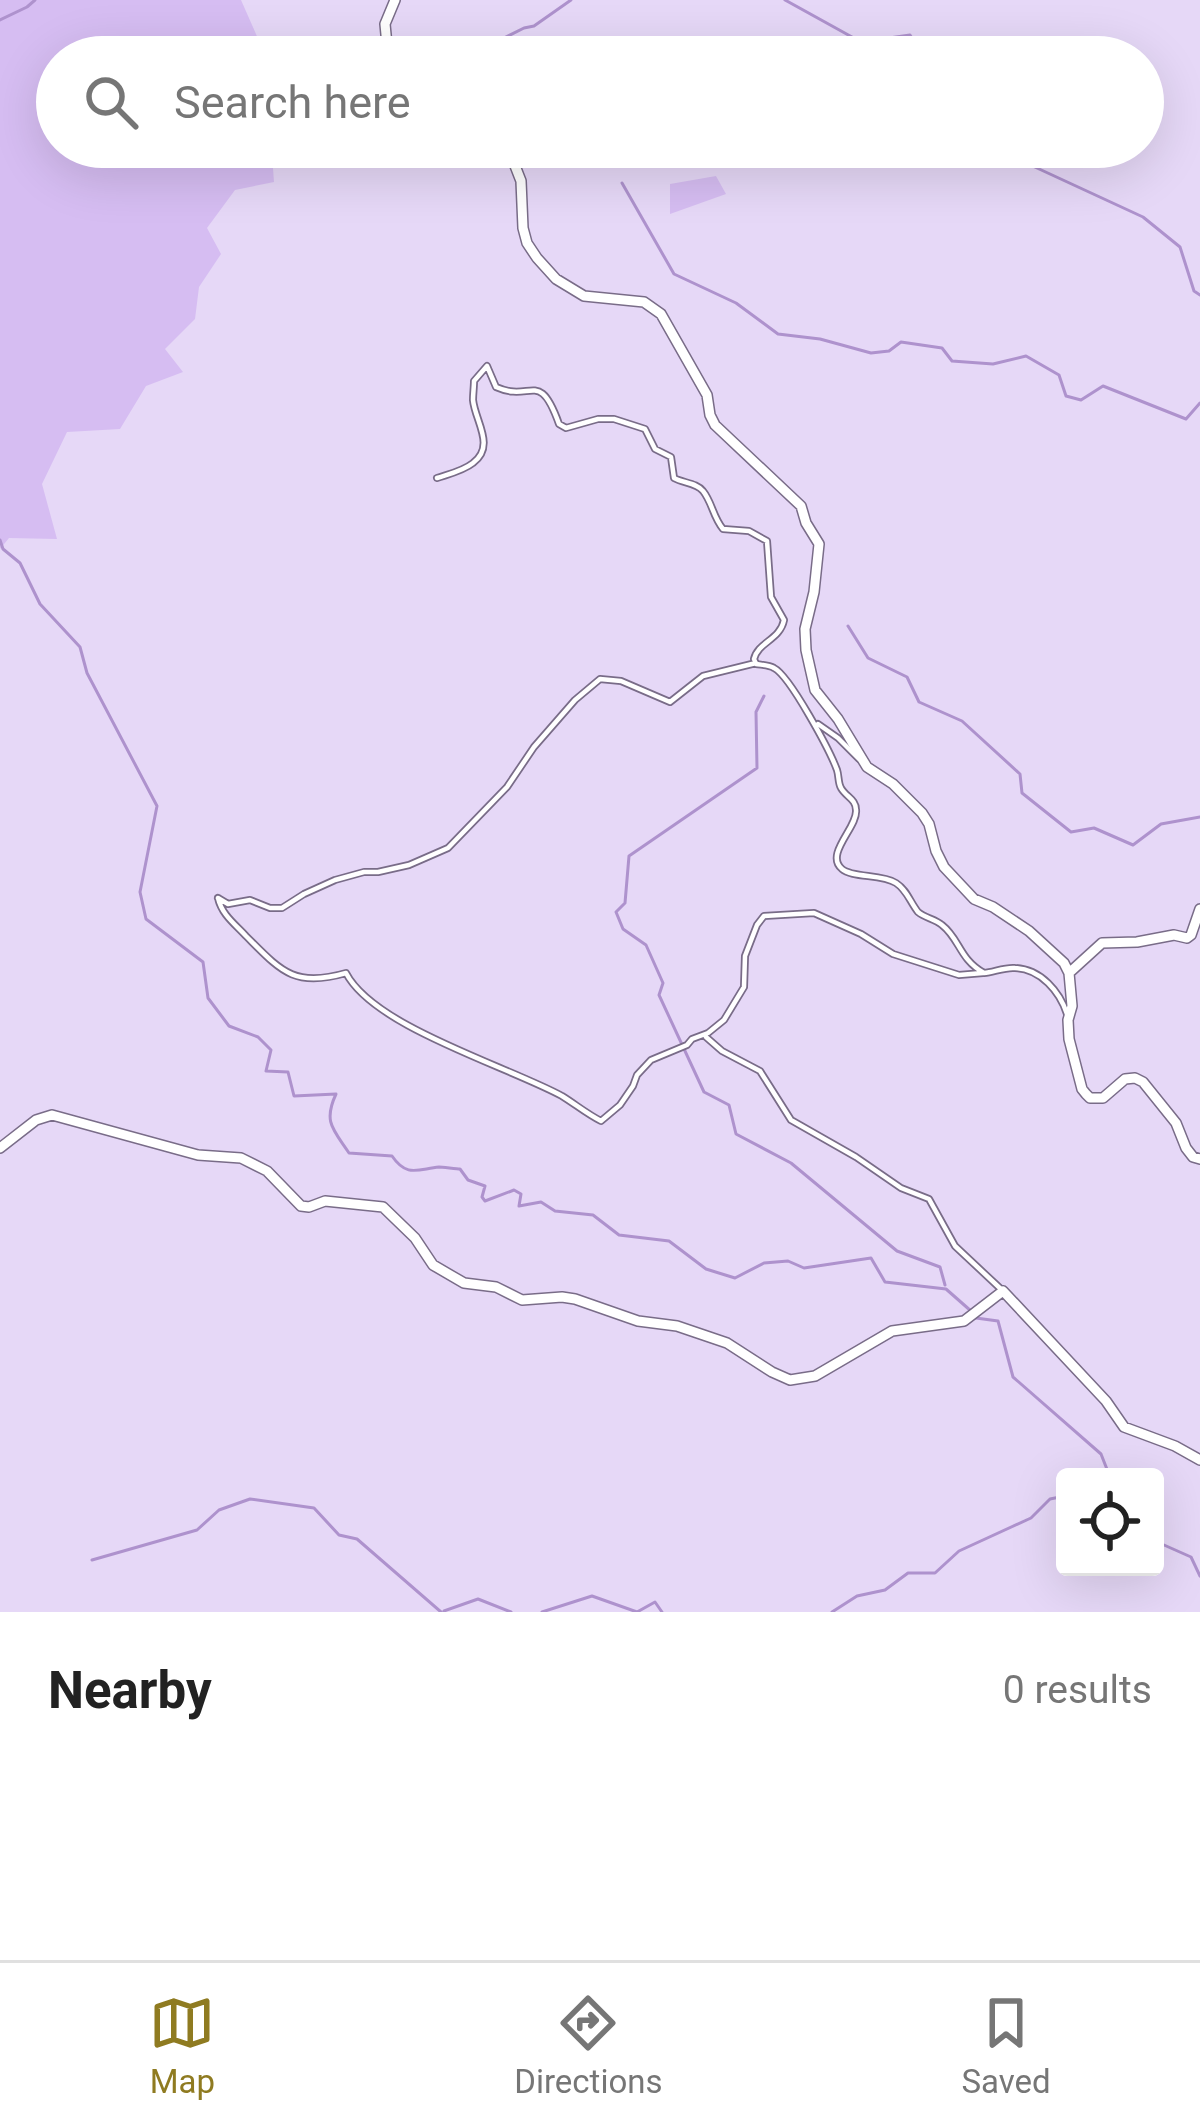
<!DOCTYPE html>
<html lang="en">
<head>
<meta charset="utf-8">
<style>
	body { margin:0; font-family:Roboto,sans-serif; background:#f2f2f2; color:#222 }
	.controls { position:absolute; right:36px; bottom:36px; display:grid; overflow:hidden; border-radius:12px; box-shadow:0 12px 48px #0002 }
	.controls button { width:108px; height:108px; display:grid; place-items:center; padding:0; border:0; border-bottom:3px solid #e0e0e0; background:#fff; color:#222; font:60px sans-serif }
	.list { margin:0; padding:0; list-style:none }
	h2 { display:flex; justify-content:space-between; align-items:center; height:156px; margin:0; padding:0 48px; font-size:51px }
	h2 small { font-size:39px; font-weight:400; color:#767676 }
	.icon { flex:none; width:66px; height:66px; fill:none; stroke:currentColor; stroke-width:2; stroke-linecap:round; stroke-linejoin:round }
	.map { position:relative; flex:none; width:1200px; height:1612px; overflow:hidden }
	.search { position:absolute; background:#fff; box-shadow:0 12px 48px #0002; left:36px; right:36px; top:36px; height:132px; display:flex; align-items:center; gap:30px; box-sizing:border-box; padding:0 42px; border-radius:66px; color:#767676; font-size:45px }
	.sheet { height:348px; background:#fff }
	nav { display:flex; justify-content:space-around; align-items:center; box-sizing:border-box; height:168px; border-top:3px solid #e0e0e0; background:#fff; font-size:33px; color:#767676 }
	nav a { display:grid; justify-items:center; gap:6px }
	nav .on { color:#8f7b21 }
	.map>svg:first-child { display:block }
	.green { fill:#d6bdf2 }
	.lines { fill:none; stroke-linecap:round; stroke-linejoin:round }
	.stream { stroke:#ae92cd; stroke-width:3 }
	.street-casing { stroke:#796c88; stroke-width:8 }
	.secondary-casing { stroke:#796c88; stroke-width:12 }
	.street { stroke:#fff; stroke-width:4.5 }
	.secondary { stroke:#fff; stroke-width:9 }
</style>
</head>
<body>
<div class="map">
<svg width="1200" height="1612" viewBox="0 0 1200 1612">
	<rect width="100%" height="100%" fill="#e6d8f7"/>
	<path class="green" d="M0,0H241L263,50L265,57H57V147H305L272,155L274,182L235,190L207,228L221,254L199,287L195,319L165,349L183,372L146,386L120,429L67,432L42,484L57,539L9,538L0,549Z
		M716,176L726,194L670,214V184Z"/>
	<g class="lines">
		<path class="stream" d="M785,0L861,42L910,35L924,57
			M0,20L27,7L35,0
			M423,57L455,38L498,41L524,28L534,26L571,0
			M1015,147L1024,162L1143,217L1180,247L1194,291L1200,295
			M622,183L674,274L736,303L778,334L820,339L871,353L889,351L901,342L942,348L952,361L993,364L1026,356L1059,375L1066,396L1081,400L1103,386L1186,419L1200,403
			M0,540L3,549L20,563L40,604L80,647L87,673L157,806L140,892L146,919L203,962L208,998L229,1026L258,1037L271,1050L266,1071L288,1072L294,1096L336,1094C323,1122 333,1129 349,1153L392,1156C407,1178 418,1169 439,1167C442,1167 457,1169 460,1169L468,1180L485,1186L482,1197L485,1201L514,1190L521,1194L519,1206L541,1202L555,1211L593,1215L619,1235L669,1241L706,1269L735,1278L764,1263L788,1261L804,1268L871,1258L885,1282L946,1289L971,1311
			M848,626L868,658L907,677L919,702L962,721L1020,774L1022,793L1071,832L1094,828L1133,845L1161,824L1200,817
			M764,696L756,712L757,768L629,856L625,903L616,912L623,929L646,945L663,983L659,995L704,1092L729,1105L736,1134L791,1163L897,1251L940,1267L945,1285
			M976,1318L998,1321L1013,1377L1101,1454L1110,1477
			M1155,1541L1191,1557L1200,1576
			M92,1560L197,1530L219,1510L250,1499L314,1508L339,1535L357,1539L441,1612
			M444,1611L478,1599L511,1612
			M542,1612L592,1596L637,1612L655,1602L662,1612
			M832,1612L857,1596L885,1590L908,1573H935L959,1551L1031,1518L1050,1499L1065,1496"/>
		<defs>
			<path id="street" d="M437,478C449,474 463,471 473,463C496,446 475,421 473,400C473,394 474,387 474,381L487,366L496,387C532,403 539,368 559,424L566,428L598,419H614L645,429L655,449L671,457L674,478C683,483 697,483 703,491C712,502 713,517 723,529L749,531L767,541L771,597L784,620C780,640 758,642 754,659L756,664C762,665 769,665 774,668C790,676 830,751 837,770C839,776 838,783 841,788C846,797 856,799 856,810C858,827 824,854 842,869C852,878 882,874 896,883C907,890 910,902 918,912C925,918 935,919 942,925C960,939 959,959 984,973C994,972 1005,967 1015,968C1041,969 1060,992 1067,1014
				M818,724L838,738L859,759
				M218,898C222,915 235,924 246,936C281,971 294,988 346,973C374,1027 507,1066 562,1096C575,1104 587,1114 601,1121L620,1105L633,1086L637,1075L651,1060L687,1045L692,1039L708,1033L724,1020L744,987L745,956L757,925L764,916L814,913L861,934L893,954L959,975L983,973
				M218,898L228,904L250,900L270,908H282L304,894L335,880L364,872H378L409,865L448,848L507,787L534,747L575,700L600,679L621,681L670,702L703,676L756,663
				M706,1037L722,1051L760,1071L791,1120L856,1157L901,1188L929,1199L955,1246L1003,1291"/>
			<path id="secondary" d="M378,57L387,45L385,24L395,0
				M511,147L510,153L521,181L523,228L527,243L537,258L556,279L584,296L644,302L661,314L707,395L710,415L715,425L801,506L806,523L819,544L814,592L805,629L806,650L815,690L838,719L867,767L893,784L922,813L929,824L936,851L944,867L974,899L993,907L1029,931L1064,963L1069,973L1072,1006L1068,1020L1069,1039L1082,1089L1086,1094L1090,1098H1103L1125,1079L1135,1078L1143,1082L1176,1123L1186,1148L1193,1157L1200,1159
				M1069,973L1102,943L1137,942L1174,935L1187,938L1191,935L1200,909
				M0,1148L36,1120L52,1115L198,1155L241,1158L267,1171L301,1206L309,1207L325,1201L383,1207L415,1238L433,1265L464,1283L496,1287L522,1300L562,1297L575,1299L638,1321L677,1326L727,1343L772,1372L790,1380L815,1376L892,1331L964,1321L1003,1291L1106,1401L1124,1427L1175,1446L1200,1460"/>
		</defs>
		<use href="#street" class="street-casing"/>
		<use href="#secondary" class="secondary-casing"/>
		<use href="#street" class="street"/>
		<use href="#secondary" class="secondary"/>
	</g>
</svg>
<div class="controls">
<button><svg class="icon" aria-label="locate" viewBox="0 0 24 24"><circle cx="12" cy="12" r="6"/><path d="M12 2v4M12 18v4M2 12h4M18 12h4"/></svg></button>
</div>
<div class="search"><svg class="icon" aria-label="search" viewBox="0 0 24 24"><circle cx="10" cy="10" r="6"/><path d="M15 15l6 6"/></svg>Search here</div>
</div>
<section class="sheet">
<h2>Nearby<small>0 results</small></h2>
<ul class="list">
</ul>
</section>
<nav>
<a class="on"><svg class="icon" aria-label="map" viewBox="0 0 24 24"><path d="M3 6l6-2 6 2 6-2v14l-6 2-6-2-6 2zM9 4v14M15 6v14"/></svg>Map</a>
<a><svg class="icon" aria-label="directions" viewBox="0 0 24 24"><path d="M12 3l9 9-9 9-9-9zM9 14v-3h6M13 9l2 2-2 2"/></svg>Directions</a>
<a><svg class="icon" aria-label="saved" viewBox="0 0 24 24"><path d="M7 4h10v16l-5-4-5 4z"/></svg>Saved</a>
</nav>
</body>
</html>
